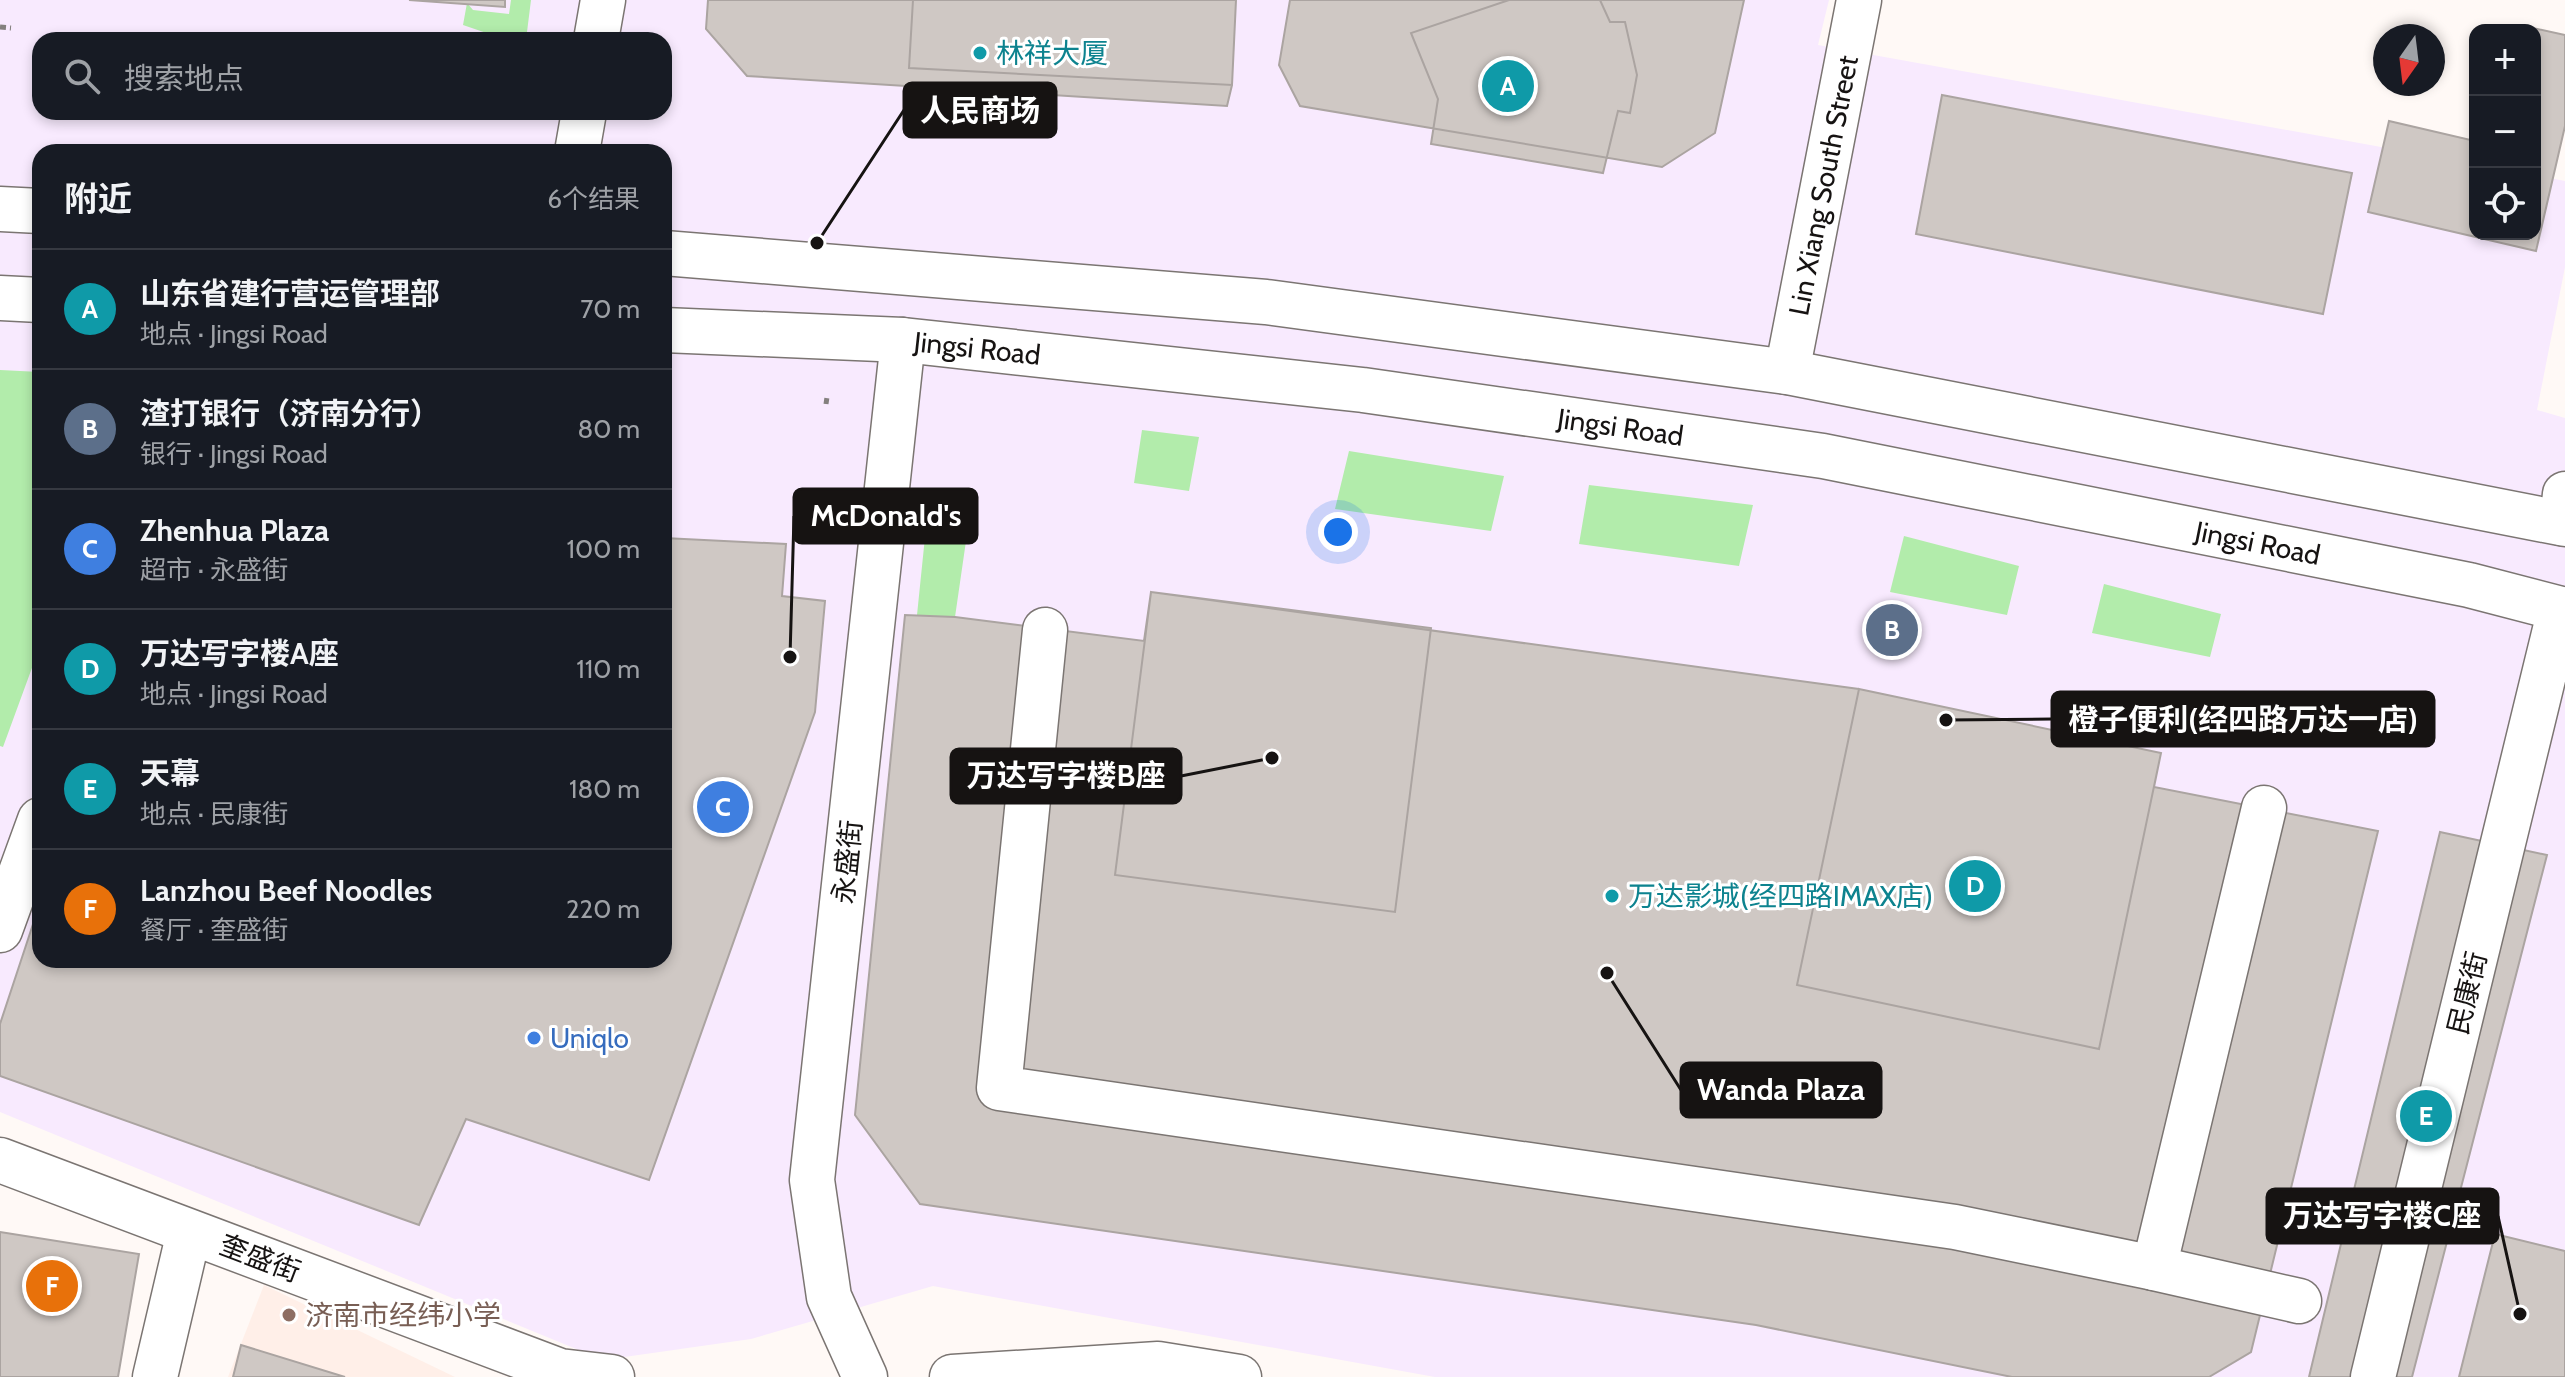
<!DOCTYPE html>
<html lang="zh">
<head>
<meta charset="utf-8">
<style>
	body { margin:0; font-family:Cabin,"Noto Sans SC",sans-serif; background:#242831; color:#f1f3f6 }
	.controls { position:absolute; right:24px; top:24px; display:grid; overflow:hidden; border-radius:16px; box-shadow:0 4px 12px #0003 }
	.controls button { width:72px; height:72px; display:grid; place-items:center; padding:0; border:0; border-bottom:2px solid #363941; background:#171b24; color:#f1f3f6; font:40px sans-serif }
	.compass { position:absolute; left:2373px; top:24px; width:72px; height:72px; border-radius:50%; background:#171b24; box-shadow:0 4px 12px #0003; rotate:194deg }
	.you { position:absolute; left:1338px; top:532px; width:28px; height:28px; margin:-20px; border:6px solid #fff; border-radius:50%; background:#1a73e8; box-shadow:0 0 0 12px #1a73e833 }
	.badge { display:grid; place-items:center; width:52px; height:52px; border-radius:50%; background:#1a73e8; color:#fff; font-size:26px; font-weight:700 }
	.pin { position:absolute; translate:-50% -50%; border:4px solid #fff; box-shadow:0 2px 8px #0006 }
	.list { margin:0; padding:0; list-style:none }
	h2 { display:flex; justify-content:space-between; align-items:center; height:104px; margin:0; padding:0 32px; font-size:34px }
	h2 small { font-size:26px; font-weight:400; color:#9ea1a6 }
	.list li { display:grid; grid-template-columns:52px 1fr auto; gap:24px; align-items:center; box-sizing:border-box; height:120px; padding:0 32px; border-top:2px solid #363941 }
	.list b { display:block; font-size:30px; white-space:nowrap }
	.list p { margin:0; font-size:26px; white-space:nowrap; color:#9ea1a6 }
	.list em { font-size:26px; font-style:normal; color:#9ea1a6 }
	.icon { flex:none; width:44px; height:44px; fill:none; stroke:currentColor; stroke-width:2; stroke-linecap:round; stroke-linejoin:round }
	.map { position:relative; flex:none; width:2565px; height:1377px; overflow:hidden }
	.search { position:absolute; background:#171b24; box-shadow:0 4px 12px #0003; left:32px; top:32px; width:640px; height:88px; display:flex; align-items:center; gap:20px; box-sizing:border-box; padding:0 28px; border-radius:24px; color:#9ea1a6; font-size:30px }
	.panel { position:absolute; background:#171b24; box-shadow:0 4px 12px #0003; left:32px; top:144px; width:640px; height:824px; border-radius:24px }
	.map>svg:first-child { display:block }
	.commercial { fill:#f8eafe; fill-rule:evenodd }
	.built { fill:#ffefe8 }
	.green { fill:#b2ecab }
	.building { fill:#cfc8c4; stroke:#aba4a1; stroke-width:2 }
	.lines { fill:none; stroke-linecap:round; stroke-linejoin:round }
	.minor-casing { stroke:#7b7572; stroke-width:47 }
	.major-casing { stroke:#7b7572; stroke-width:47 }
	.path { stroke:#84807e; stroke-width:5; stroke-dasharray:6 4; stroke-linecap:butt }
	.minor { stroke:#fff; stroke-width:44 }
	.major { stroke:#fff; stroke-width:44 }
	.culture-dot { fill:#0f9aa8; stroke:#fff; stroke-width:3 }
	.shop-dot { fill:#3f7fe0; stroke:#fff; stroke-width:3 }
	.education-dot { fill:#8d6e63; stroke:#fff; stroke-width:3 }
	.labels { text-anchor:middle; dominant-baseline:central; stroke-width:6; stroke-linejoin:round; paint-order:stroke }
	.culture-label { font-size:28px; fill:#0d838f; stroke:#fff; text-anchor:start }
	.street-label { font-size:28px; fill:#161312; stroke:#fff }
	.shop-label { font-size:28px; fill:#366cbe; stroke:#fff; text-anchor:start }
	.education-label { font-size:28px; fill:#785e54; stroke:#fff; text-anchor:start }
	.leader { fill:none; stroke:#161312; stroke-width:3 }
	.callout-dot { fill:#161312; stroke:#fff; stroke-width:3 }
	.callout { fill:#161312; stroke:#161312; stroke-width:3 }
	.callout-label { font-size:30px; text-anchor:middle; font-weight:bold; fill:#fff }
</style>
</head>
<body>
<div class="map">
<svg width="2565" height="1377" viewBox="0 0 2565 1377">
	<rect width="100%" height="100%" fill="#fff9f6"/>
	<path class="commercial" d="M0,0H1829L1818,45L2475,164V234H2535V175L2565,181V267L2537,410L2565,418V1377H1435L933,1286L751,1339L603,1360L0,1112ZM40,40H664V112H40ZM40,152H664V960H40Z"/>
	<path class="built" d="M264,1285L455,1377H228Z"/>
	<path class="green" d="M511,0H531L526,40H507L463,25L467,3L473,10L509,14Z
		M0,370L40,372V646L3,747L0,746Z
		M1142,430L1199,437L1189,491L1134,483Z
		M1349,451L1504,476L1491,531L1335,509Z
		M1589,485L1753,505L1739,566L1579,544Z
		M1904,536L2019,566L2007,615L1890,592Z
		M925,537L966,541L955,617L917,615Z
		M2104,584L2221,614L2210,657L2092,633Z"/>
	<path class="building" d="M409,0H505V7Z
		M708,0H1236L1232,85L1227,106L747,76L706,29Z
		M913,0H1236L1232,85L909,68Z
		M1290,0H1744L1715,133L1662,167L1300,106L1279,65Z
		M1509,0H1600L1610,22H1625L1637,75L1630,113L1618,111L1603,173L1431,144L1438,99L1411,33Z
		M2528,27L2565,35V126L2536,251L2368,212L2389,121L2475,141V234H2535V30H2528Z
		M1942,95L2352,173L2323,314L1916,234Z
		M664,538L786,544L782,596L825,601L815,712L649,1180L466,1119L419,1225L0,1076V1024L40,903V960H664Z
		M1151,592L1431,628L1395,912L1115,875Z
		M1151,592L1859,689L2161,753L2154,787L2378,831L2251,1352L2209,1377H2012L1756,1325L920,1204L855,1115L905,615L955,617L1144,641Z
		M1859,689L2161,753L2099,1049L1797,985Z
		M2440,832L2547,855L2412,1377H2309Z
		M0,1232L139,1254L118,1377H0Z
		M2495,1234L2565,1251V1377H2459Z
		M241,1345L345,1377H233Z"/>
	<g class="lines">
		<defs>
			<g id="minor">
				<path d="M596,40L603,0"/>
				<path d="M577,152L584,112"/>
				<path id="s1" d="M1787,372L1859,0"/>
				<path d="M2562,523L2565,494"/>
				<path d="M1045,630L999,1088L1955,1227L2154,1268L2264,808"/>
				<path d="M0,930L40,820"/>
				<path d="M0,1160L560,1371L612,1377"/>
				<path d="M2154,1268L2299,1301"/>
				<path d="M155,1377L189,1232"/>
				<path d="M865,1377L829,1297L812,1180L903,340"/>
				<path d="M952,1377L1158,1364L1239,1377"/>
				<path d="M2373,1377L2560,609"/>
			</g>
			<g id="major">
				<path d="M0,209L40,211"/>
				<path d="M664,253L1266,302L1787,372L2565,524"/>
				<path d="M0,298L40,300"/>
				<path id="s2" d="M664,330L903,340L1363,390L1823,456L2469,585L2565,610"/>
			</g>
		</defs>
		<use href="#minor" class="minor-casing"/>
		<use href="#major" class="major-casing"/>
		<path class="path" d="M0,27L11,28
			M826,404L827,397"/>
		<use href="#minor" class="minor"/>
		<use href="#major" class="major"/>
	</g>
	<g class="culture-dot">
		<circle cx="980" cy="53" r="8"/>
		<circle cx="1612" cy="896" r="8"/>
	</g>
	<circle class="shop-dot" cx="534" cy="1038" r="8"/>
	<circle class="education-dot" cx="289" cy="1315" r="8"/>
	<g class="labels">
		<g class="culture-label">
			<text x="996" y="53">林祥大厦</text>
			<text x="1628" y="896">万达影城(经四路IMAX店)</text>
		</g>
		<g class="street-label">
			<text stroke="none"><textPath href="#s1" startOffset="190">Lin Xiang South Street</textPath></text>
			<text stroke="none"><textPath href="#s2" startOffset="314">Jingsi Road</textPath></text>
			<text stroke="none"><textPath href="#s2" startOffset="962">Jingsi Road</textPath></text>
			<text stroke="none"><textPath href="#s2" startOffset="1610">Jingsi Road</textPath></text>
			<text transform="translate(847 862) rotate(-84)">永盛街</text>
			<text transform="translate(2467 993) rotate(-76)">民康街</text>
			<text transform="translate(260 1258) rotate(21)">奎盛街</text>
		</g>
		<g class="shop-label">
			<text x="550" y="1038">Uniqlo</text>
		</g>
		<g class="education-label">
			<text x="305" y="1315">济南市经纬小学</text>
		</g>
	</g>
	<path class="leader" d="M817 243L904 110M790 657L794 516M1946 720L2052 719M1272 758L1181 776M1607 973L1681 1090M2520 1314L2498 1216"/>
	<g class="callout-dot">
		<circle cx="817" cy="243" r="8"/>
		<circle cx="790" cy="657" r="8"/>
		<circle cx="1946" cy="720" r="8"/>
		<circle cx="1272" cy="758" r="8"/>
		<circle cx="1607" cy="973" r="8"/>
		<circle cx="2520" cy="1314" r="8"/>
	</g>
	<g class="callout">
		<rect x="904" y="83" width="152" height="54" rx="8"/>
		<rect x="794" y="489" width="183" height="54" rx="8"/>
		<rect x="2052" y="692" width="382" height="54" rx="8"/>
		<rect x="951" y="749" width="230" height="54" rx="8"/>
		<rect x="1681" y="1063" width="200" height="54" rx="8"/>
		<rect x="2267" y="1189" width="231" height="54" rx="8"/>
	</g>
	<g class="callout-label">
		<text x="980" y="121">人民商场</text>
		<text x="886" y="526">McDonald's</text>
		<text x="2243" y="730">橙子便利(经四路万达一店)</text>
		<text x="1066" y="786">万达写字楼B座</text>
		<text x="1781" y="1100">Wanda Plaza</text>
		<text x="2382" y="1226">万达写字楼C座</text>
	</g>
</svg>
<div class="controls">
<button>+</button>
<button>−</button>
<button><svg class="icon" aria-label="locate" viewBox="0 0 24 24"><circle cx="12" cy="12" r="6"/><path d="M12 2v4M12 18v4M2 12h4M18 12h4"/></svg></button>
</div>
<svg class="compass" viewBox="-18 -18 36 36"><path d="M0-13l5 13h-10z" fill="#e53935"/><path d="M0 13l5-13h-10z" fill="#9ea1a6"/></svg>
<div class="you"></div>
<div class="pin badge" style="left:1508px;top:86px;background:#0f9aa8">A</div>
<div class="pin badge" style="left:1892px;top:630px;background:#5c6f8a">B</div>
<div class="pin badge" style="left:723px;top:807px;background:#3f7fe0">C</div>
<div class="pin badge" style="left:1975px;top:886px;background:#0f9aa8">D</div>
<div class="pin badge" style="left:2426px;top:1116px;background:#0f9aa8">E</div>
<div class="pin badge" style="left:52px;top:1286px;background:#e8710a">F</div>
<div class="search"><svg class="icon" aria-label="search" viewBox="0 0 24 24"><circle cx="10" cy="10" r="6"/><path d="M15 15l6 6"/></svg>搜索地点</div>
<section class="panel">
<h2>附近<small>6个结果</small></h2>
<ul class="list">
<li><span class="badge" style="background:#0f9aa8">A</span><div><b>山东省建行营运管理部</b><p>地点 · Jingsi Road</p></div><em>70 m</em></li>
<li><span class="badge" style="background:#5c6f8a">B</span><div><b>渣打银行（济南分行）</b><p>银行 · Jingsi Road</p></div><em>80 m</em></li>
<li><span class="badge" style="background:#3f7fe0">C</span><div><b>Zhenhua Plaza</b><p>超市 · 永盛街</p></div><em>100 m</em></li>
<li><span class="badge" style="background:#0f9aa8">D</span><div><b>万达写字楼A座</b><p>地点 · Jingsi Road</p></div><em>110 m</em></li>
<li><span class="badge" style="background:#0f9aa8">E</span><div><b>天幕</b><p>地点 · 民康街</p></div><em>180 m</em></li>
<li><span class="badge" style="background:#e8710a">F</span><div><b>Lanzhou Beef Noodles</b><p>餐厅 · 奎盛街</p></div><em>220 m</em></li>
</ul>
</section>
</div>
</body>
</html>
